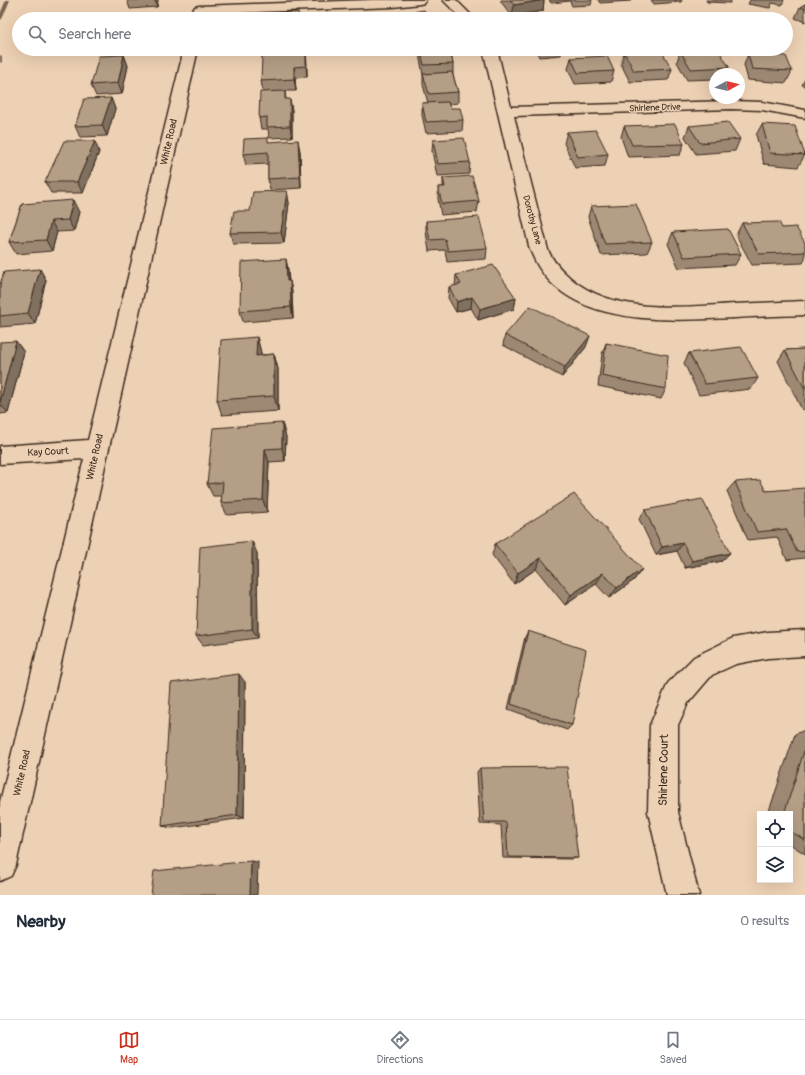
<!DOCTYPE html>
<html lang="en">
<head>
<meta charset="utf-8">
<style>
	body { margin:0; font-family:Pangolin,sans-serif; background:#f2f2f3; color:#1f2937 }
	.controls { position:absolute; right:12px; bottom:12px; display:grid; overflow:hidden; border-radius:0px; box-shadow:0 4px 16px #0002 }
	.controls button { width:36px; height:36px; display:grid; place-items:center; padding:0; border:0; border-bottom:1px solid #e0e1e3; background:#fff; color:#1f2937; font:20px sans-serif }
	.compass { position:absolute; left:709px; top:68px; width:36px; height:36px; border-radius:50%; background:#fff; box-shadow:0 4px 16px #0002; rotate:82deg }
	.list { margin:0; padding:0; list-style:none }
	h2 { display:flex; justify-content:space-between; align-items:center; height:52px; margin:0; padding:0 16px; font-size:17px }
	h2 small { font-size:13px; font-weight:400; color:#747a83 }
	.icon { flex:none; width:22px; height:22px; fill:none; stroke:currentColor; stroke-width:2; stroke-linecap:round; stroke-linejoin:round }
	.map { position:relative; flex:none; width:805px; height:895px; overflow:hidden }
	.search { position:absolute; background:#fff; box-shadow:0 4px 16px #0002; left:12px; right:12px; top:12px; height:44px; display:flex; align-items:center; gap:10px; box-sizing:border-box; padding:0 14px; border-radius:22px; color:#747a83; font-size:15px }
	.sheet { height:124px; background:#fff }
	nav { display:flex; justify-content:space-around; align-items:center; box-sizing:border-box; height:56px; border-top:1px solid #e0e1e3; background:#fff; font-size:11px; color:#747a83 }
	nav a { display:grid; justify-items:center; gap:2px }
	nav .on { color:#c8321e }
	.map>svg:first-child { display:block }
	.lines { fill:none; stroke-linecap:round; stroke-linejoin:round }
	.stream { fill:#796452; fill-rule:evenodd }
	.minor-casing { stroke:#3b2a1e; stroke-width:3 }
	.minor { fill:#edd1b4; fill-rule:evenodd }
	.wall { fill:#9c8873; stroke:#3b2a1e }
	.shaded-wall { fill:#7f6f5e; stroke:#3b2a1e }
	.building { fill:#b59e86; stroke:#3b2a1e }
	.labels { text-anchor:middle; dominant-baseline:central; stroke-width:3; stroke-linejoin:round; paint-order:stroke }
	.far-street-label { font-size:9px; fill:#3b2a1e; stroke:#edd1b4 }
	.street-label { font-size:10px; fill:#3b2a1e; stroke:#edd1b4 }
	.near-street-label { font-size:12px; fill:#3b2a1e; stroke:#edd1b4 }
</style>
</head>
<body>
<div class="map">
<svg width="805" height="895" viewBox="0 0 805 895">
	<rect width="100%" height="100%" fill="#edd1b4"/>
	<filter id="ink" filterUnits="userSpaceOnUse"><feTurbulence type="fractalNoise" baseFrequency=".025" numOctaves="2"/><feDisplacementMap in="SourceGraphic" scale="8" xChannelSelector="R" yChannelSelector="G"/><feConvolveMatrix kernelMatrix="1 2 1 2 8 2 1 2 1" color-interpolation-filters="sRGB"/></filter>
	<g filter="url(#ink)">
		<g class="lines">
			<path class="stream" d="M6,0H10L2,19L0,20V14Z
				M0,55L2,56V62L0,63Z"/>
			<defs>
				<path id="minor" d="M373,0H426L424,3L420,4L393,7L199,14L195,13L193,10L195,7L199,6Z
					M443,0H456L475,19H462Z
					M184,49H198L16,865L11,876L0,881V802L84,459L0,464V446L88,440Z
					M483,49H497L511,107L731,101L762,102L805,110V118L762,110L731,109L514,116L548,250C552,259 557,265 564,272C607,316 679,307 735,304C758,303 782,302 805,301V315C782,316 758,316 735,318C666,321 556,329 529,246Z
					M805,630V656L768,658L736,664L712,675L688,703L678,725V812L699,895H667L648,812L650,725L668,683L694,657L733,638L768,632Z"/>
			</defs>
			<use href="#minor" class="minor-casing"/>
			<use href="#minor" class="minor"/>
		</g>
		<path class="wall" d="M127,0H158L157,7L130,9Z
			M501,0H544L543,11L512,16L501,2Z
			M549,0H592L591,5L572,6L570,1L551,3Z
			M598,0H631V1L600,3Z
			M651,0H682L681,2L654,4Z
			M706,0H731L730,3L707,2Z
			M750,0H784L782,5L772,3L770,8L748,4Z
			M805,4V22L795,18L800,7Z
			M402,14L433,19H402Z
			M108,49H139V52L110,53Z
			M274,49H302V50L275,52Z
			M419,49H450L453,64V75L458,92V103L449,104L450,108L463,120L462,131L426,133L422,115V103H428L423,85V75L419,53Z
			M535,49H563L561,55L539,57Z
			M680,51L729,67L727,74H715V79L687,80L677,62Z
			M624,52L672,69L668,80L630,82L621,64Z
			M306,53L307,77L295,78L296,91H285L286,99L292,110V137L269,138L268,129H261L259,118L263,92L261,81Z
			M748,54L792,71L786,83L748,80L744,65Z
			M124,55L128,66L122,94L96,96L91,85Z
			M571,58L614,71L611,82L575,84L568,69Z
			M805,79V86L802,85Z
			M111,98L115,109L107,136L80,137L75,126Z
			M762,124L805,155L798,167L764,164L756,135Z
			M624,126L684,144L680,155L628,157L621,137Z
			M689,126L740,139L735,151L696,154L685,137Z
			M567,132L608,154L605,166L575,168L564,143Z
			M433,140L470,162L469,174L437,176L432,151Z
			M268,142L300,151L301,188L270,190L268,179V164L246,165L243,154Z
			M99,152L83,193H51L45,182Z
			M443,178L479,201L477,212L441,215L438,199V187H443Z
			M287,191L289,203L284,243L233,244L230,233L250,211Z
			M22,204L79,212L74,231L57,232L52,251L16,254L9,242Z
			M591,206L652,242L647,253L601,255L588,217Z
			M426,221L487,248L486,259L447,262L445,250L429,251L426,232Z
			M742,223L782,228L805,243V259L803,263L752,265L736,235Z
			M673,232L741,254L735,265L679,268L668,244Z
			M286,259L288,270L289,281H290L292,292L293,318L243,322L240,311Z
			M40,269L46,280L35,324L0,327V284Z
			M456,275L516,298L514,309L478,320L471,308L456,312L448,298L449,287L455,286Z
			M505,335L586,347L562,377L503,345Z
			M257,337L261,353V355L274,354L278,369V411L222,415L217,400Z
			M0,342L24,352L8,413L0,414Z
			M606,343L666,389L661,399L598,386L602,354Z
			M805,349V409L802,410L778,361L785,350Z
			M689,353L758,378L751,389L699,395L684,363Z
			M282,423L286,437L285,461L269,462L267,512L227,515L221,503L222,496H213L207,484Z
			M735,482L766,491L805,489V558L787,560L777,537L748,540L727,491Z
			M645,510L722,561L685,568L677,551L656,555L639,519Z
			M495,544L642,569L634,580L609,598L596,584L565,605L536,569L514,584L492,555Z
			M257,553L258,638L203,645L196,636Z
			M528,631L572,725L567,730L508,709L525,637Z
			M245,682L244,818L172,828L162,826Z
			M805,730V854L790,844V814H768L795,734Z
			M480,768L578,858L570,859L503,858L501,825L480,824L477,772Z"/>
		<path class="shaded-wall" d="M155,0H158L157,7Z
			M544,0L543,11L512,16L514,5Z
			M306,53L307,64V77L306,66Z
			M124,55L128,66L122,94L118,83Z
			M294,67L295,78L296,91L294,79Z
			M111,98L115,109L107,136L102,125Z
			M290,99L292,110V137L290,126Z
			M298,140L300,151L301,188L300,177Z
			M95,141L99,152L83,193L77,182Z
			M287,191L289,203L284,243L281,232Z
			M73,200L79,212L74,231L68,220Z
			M51,221L57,232L52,251L46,240Z
			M286,259L288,270L289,292L287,281Z
			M40,269L46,280L35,324L28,313Z
			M290,281L292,292L293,318L291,307Z
			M472,297L471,308L456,312L457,302Z
			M516,298L514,309L478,320L480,309Z
			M590,336L586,347L562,377L565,367Z
			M257,337L261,353L260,371L256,356Z
			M16,341L24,352L8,413L0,404V402Z
			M274,354L278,369V411L274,396Z
			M282,423L286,437L285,461L282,448Z
			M265,449L269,462L267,512L263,500Z
			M252,541L257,553L258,638L252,629Z
			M683,543L677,551L656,555L662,547Z
			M730,553L722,561L685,568L692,561Z
			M541,558L536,569L514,584L518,573Z
			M642,569L634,580L609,598L617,588Z
			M603,573L596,584L565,605L571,595Z
			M239,674L245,682L244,818L237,815Z
			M251,861L258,862L257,895H250Z"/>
		<path class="building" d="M510,0H544L514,5Z
			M805,4V9L800,7Z
			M424,10L433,19H406L402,14Z
			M298,12L299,19H272V13Z
			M120,17L119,19H100V18Z
			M420,49H450L453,64L424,65Z
			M718,49L729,67L691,69L680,51Z
			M661,50L672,69L634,71L624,52Z
			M306,53V66L294,67V79L261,81L262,56Z
			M748,54L786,56L792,71L752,69Z
			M124,55L118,83L91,85L99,56Z
			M607,56L614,71L578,73L571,58Z
			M452,72L458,92L429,94L423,74Z
			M285,91V99H290V126L267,127V117L259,118L260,92Z
			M111,98L102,125L75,126L84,99Z
			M448,102L450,108H460L463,120L426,122L422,103Z
			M728,122L740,139L700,143L689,126Z
			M675,124L684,144L632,145L624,126Z
			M762,124L795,126L805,155L770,153Z
			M596,130L608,154L578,157L567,132Z
			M268,138V142L298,140L300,177L268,179V152L243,154L244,139Z
			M464,138L470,162L438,164L433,140Z
			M64,141H95L77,182H45Z
			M472,176L479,201L442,204L438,187H445L443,178Z
			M287,191L281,232L230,233L234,211H250L253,192Z
			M73,200L68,220L51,221L46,240L9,242L22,204Z
			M636,204L652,242L605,244L591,206Z
			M479,217L487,248L448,251L445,239L430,240L426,221Z
			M779,222L782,228L796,227L805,243V252L759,254L742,223Z
			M728,229L741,254L684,257L673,232Z
			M286,259L287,281H290L291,307L240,311L241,262Z
			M493,265L516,298L480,309L472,297L457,302L449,287L461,284L456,275Z
			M40,269L28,313L0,316V284L4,272Z
			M530,306L590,336L565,367L505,335Z
			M257,337L256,356L274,354V396L217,400L221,340Z
			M16,341L0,402V342Z
			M606,343L668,355L666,389L602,376Z
			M741,347L758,378L705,384L689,353Z
			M805,349V389L785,350Z
			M282,423V448L265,449L263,500L221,503L223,482L207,484L213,428Z
			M760,480L766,491L805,488V551L797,552L786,529L757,532L735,482Z
			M574,494L642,569L617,588L603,573L571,595L541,558L518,573L495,544Z
			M702,499L730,553L692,561L683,543L662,547L645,510Z
			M252,541V629L196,636L200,547Z
			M528,631L586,650L572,725L511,704Z
			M239,674L237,815L162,826L171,683Z
			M805,748V840L790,831V814H784Z
			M567,767L578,858L508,857L506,822H484L480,768Z
			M251,861L250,895H151L154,871Z"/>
	</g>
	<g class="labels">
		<g class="far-street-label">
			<text transform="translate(655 108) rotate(-2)">Shirlene Drive</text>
			<text transform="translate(532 220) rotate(75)">Dorothy Lane</text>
		</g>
		<g class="street-label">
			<text transform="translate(169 142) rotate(-77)">White Road</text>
			<text transform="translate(48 452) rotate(-3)">Kay Court</text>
			<text transform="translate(95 457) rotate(-77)">White Road</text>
			<text transform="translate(22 773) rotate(-77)">White Road</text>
		</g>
		<g class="near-street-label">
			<text transform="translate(664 770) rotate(-89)">Shirlene Court</text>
		</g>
	</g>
</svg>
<div class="controls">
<button><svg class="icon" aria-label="locate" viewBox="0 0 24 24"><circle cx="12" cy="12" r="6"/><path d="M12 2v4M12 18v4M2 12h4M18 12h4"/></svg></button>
<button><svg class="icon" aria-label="layers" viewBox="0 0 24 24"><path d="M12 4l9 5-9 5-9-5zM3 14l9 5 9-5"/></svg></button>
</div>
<svg class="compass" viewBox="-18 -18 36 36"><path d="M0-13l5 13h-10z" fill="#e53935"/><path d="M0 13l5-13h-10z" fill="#747a83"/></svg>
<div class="search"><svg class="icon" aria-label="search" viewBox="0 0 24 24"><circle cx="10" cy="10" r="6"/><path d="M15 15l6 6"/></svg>Search here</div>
</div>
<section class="sheet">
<h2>Nearby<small>0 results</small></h2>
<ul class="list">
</ul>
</section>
<nav>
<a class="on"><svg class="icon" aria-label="map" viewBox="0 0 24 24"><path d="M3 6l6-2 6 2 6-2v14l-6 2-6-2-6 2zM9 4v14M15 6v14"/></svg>Map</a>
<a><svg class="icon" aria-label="directions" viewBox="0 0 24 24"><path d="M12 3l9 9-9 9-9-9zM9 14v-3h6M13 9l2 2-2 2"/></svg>Directions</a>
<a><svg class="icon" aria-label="saved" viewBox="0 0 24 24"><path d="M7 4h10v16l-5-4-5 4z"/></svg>Saved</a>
</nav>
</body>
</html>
